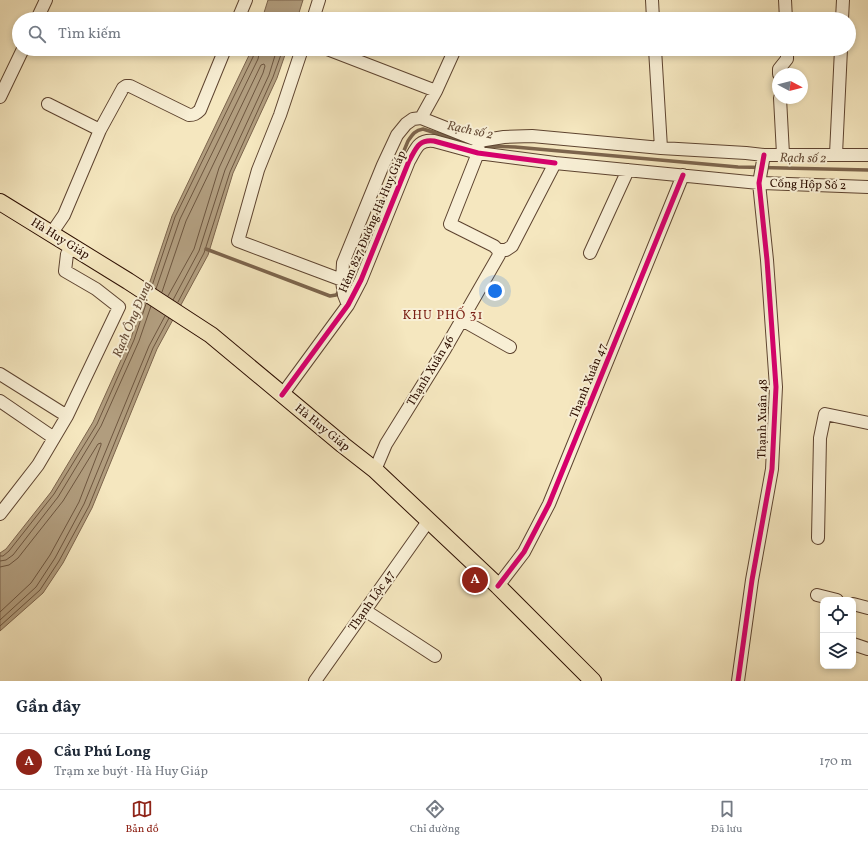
<!DOCTYPE html>
<html lang="vi">
<head>
<meta charset="utf-8">
<style>
	body { margin:0; font-family:Vollkorn,serif; background:#f6f6f7; color:#1f2937 }
	.controls { position:absolute; right:12px; bottom:12px; display:grid; overflow:hidden; border-radius:8px; box-shadow:0 2px 6px #0003 }
	.controls button { width:36px; height:36px; display:grid; place-items:center; padding:0; border:0; border-bottom:1px solid #e0e1e3; background:#fff; color:#1f2937; font:20px sans-serif }
	.compass { position:absolute; left:772px; top:68px; width:36px; height:36px; border-radius:50%; background:#fff; box-shadow:0 2px 6px #0003; rotate:97deg }
	.you { position:absolute; left:495px; top:291px; width:14px; height:14px; margin:-10px; border:3px solid #fff; border-radius:50%; background:#1a73e8; box-shadow:0 0 0 6px #1a73e833 }
	.badge { display:grid; place-items:center; width:26px; height:26px; border-radius:50%; background:#8f2418; color:#fff; font-size:13px; font-weight:700 }
	.pin { position:absolute; translate:-50% -50%; border:2px solid #fff; box-shadow:0 1px 4px #0006 }
	.list { margin:0; padding:0; list-style:none }
	h2 { display:flex; justify-content:space-between; align-items:center; height:52px; margin:0; padding:0 16px; font-size:17px }
	h2 small { font-size:13px; font-weight:400; color:#747a83 }
	.list li { display:grid; grid-template-columns:26px 1fr auto; gap:12px; align-items:center; box-sizing:border-box; height:56px; padding:0 16px; border-top:1px solid #e0e1e3 }
	.list b { display:block; font-size:15px; white-space:nowrap }
	.list p { margin:0; font-size:13px; white-space:nowrap; color:#747a83 }
	.list em { font-size:13px; font-style:normal; color:#747a83 }
	.icon { flex:none; width:22px; height:22px; fill:none; stroke:currentColor; stroke-width:2; stroke-linecap:round; stroke-linejoin:round }
	.map { position:relative; flex:none; width:868px; height:681px; overflow:hidden }
	.search { position:absolute; background:#fff; box-shadow:0 2px 6px #0003; left:12px; right:12px; top:12px; height:44px; display:flex; align-items:center; gap:10px; box-sizing:border-box; padding:0 14px; border-radius:22px; color:#747a83; font-size:15px }
	.sheet { height:108px; background:#fff }
	nav { display:flex; justify-content:space-around; align-items:center; box-sizing:border-box; height:56px; border-top:1px solid #e0e1e3; background:#fff; font-size:11px; color:#747a83 }
	nav a { display:grid; justify-items:center; gap:2px }
	nav .on { color:#8f2418 }
	.map>svg:first-child { display:block }
	.water { fill:#b19d7e; stroke:#7c644c }
	.lines { fill:none; stroke-linecap:round; stroke-linejoin:round }
	.shore { stroke:#6e563f; stroke-width:1 }
	.stream { stroke:#7c644c; stroke-width:3.5 }
	.minor-casing { stroke:#5e4430; stroke-width:14 }
	.major-casing { stroke:#2c0e00; stroke-width:18 }
	.minor { stroke:#f8efd5; stroke-width:12 }
	.major { stroke:#f5e7bf; stroke-width:16 }
	.cycleway-casing { stroke:#f8efd5; stroke-width:8 }
	.cycleway { stroke:#d6006c; stroke-width:5 }
	.labels { text-anchor:middle; dominant-baseline:central; stroke-width:4; stroke-linejoin:round; paint-order:stroke }
	.street-label { font-size:12px; fill:#2c0e00; stroke:#f8efd5 }
	.water-label { font-size:13px; font-style:italic; fill:#684e39; stroke:#f8efd5 }
	.neighbourhood-label { font-size:13px; letter-spacing:1px; fill:#7a1f14; stroke:#f8efd5 }
</style>
</head>
<body>
<div class="map">
<svg width="868" height="681" viewBox="0 0 868 681">
	<rect width="100%" height="100%" fill="#f5e7bf"/>
	<filter id="stains"><feTurbulence type="fractalNoise" baseFrequency=".005" numOctaves="4"/><feColorMatrix values="0 0 0 0 .2 0 0 0 0 .09 0 0 0 0 .02 0 0 0 .5 -.17"/></filter>
	<radialGradient id="worn" r=".72"><stop offset=".6" stop-color="#630" stop-opacity="0"/><stop offset="1" stop-color="#630" stop-opacity=".3"/></radialGradient>
	<path class="water" d="M268,0H303L297,19H262Z
		M252,49H287L277,78L233,173L208,255L157,349L92,508L63,563L43,593L0,631V553L6,549L51,492L93,422L131,338L172,216Z"/>
	<g class="lines">
		<path class="shore" d="M152,286L175,217L253,57L255,49
			M156,289L180,219L258,59L260,49
			M162,292L186,221L261,65L264,64L265,66L263,73L219,168L194,249L168,296
			M173,300L199,251L225,170L269,75L277,49
			M178,302L204,253L230,172L273,77L283,49
			M0,556H3L9,551L54,494L97,424L134,340L146,304
			M0,561L6,560L13,555L58,497L101,426L139,341L151,306
			M0,567L9,565L18,558L63,501L98,444L101,443V445L79,502L50,555L31,583L0,612
			M0,620L36,587L55,558L84,504L149,346L165,316
			M0,626L40,590L59,561L89,506L153,348L169,318"/>
		<path class="stream" d="M480,146L515,147L738,167L868,170
			M206,249L330,296L336,295L341,290
			M346,284L353,273L408,141C412,135 415,130 423,129L474,145"/>
		<defs>
			<path id="minor" d="M652,0L653,19
				M785,0L786,19
				M37,19L46,0
				M238,19L246,0
				M313,19L319,0
				M842,19L843,0
				M302,49L280,115L258,170L238,241L342,280
				M327,49L436,91
				M655,49L661,148L746,153L764,155H868
				M779,74V69L787,59V49
				M0,97L23,49
				M780,98L783,154
				M48,104L100,130L64,215L51,234
				M421,118L479,141L504,137L532,136L661,148
				M421,118L436,91L455,49
				M100,130L123,88L126,86H130L189,115C194,115 196,114 200,110L225,49
				M836,154L841,49
				M498,250H506L512,246L555,163L759,183L868,187
				M590,253L628,170
				M348,305L344,295L342,281L343,263L383,165L397,135L406,124L413,119L421,118
				M462,320L510,347
				M0,374L67,416
				M282,395L348,305L361,280L409,161C416,149 418,139 434,141L478,153L555,163
				M0,401L54,438
				M375,470L386,444L445,349L499,255L498,250L494,246L450,224L478,153L479,141
				M0,514L38,465L54,438L67,416L119,307L96,289L65,271L67,254L74,249
				M818,538L820,438L825,414L868,423
				M498,586L524,552L549,504L683,175
				M817,595L837,600
				M853,604L868,608
				M366,611L435,656
				M853,644L868,649
				M315,681L429,520
				M738,681L752,580L772,469L776,387L767,260L759,183L764,155"/>
			<path id="major" d="M0,202L128,281L211,335L343,445L375,470L498,586L593,681"/>
		</defs>
		<use href="#minor" class="minor-casing"/>
		<use href="#major" class="major-casing"/>
		<use href="#minor" class="minor"/>
		<use href="#major" class="major"/>
		<defs>
			<path id="cycleway" d="M282,395L348,305L361,280L409,161C416,149 418,139 434,141L478,153L555,163
				M498,586L524,552L549,504L683,175
				M738,681L752,580L772,469L776,387L767,260L759,183L764,155"/>
		</defs>
		<use href="#cycleway" class="cycleway-casing"/>
		<use href="#cycleway" class="cycleway"/>
	</g>
	<g class="labels">
		<g class="street-label">
			<text transform="translate(808 185) rotate(2)">Cống Hộp Số 2</text>
			<text transform="translate(373 222) rotate(-67)">Hẻm 827 Đường Hà Huy Giáp</text>
			<text transform="translate(60 239) rotate(32)">Hà Huy Giáp</text>
			<text transform="translate(431 371) rotate(-59)">Thạnh Xuân 46</text>
			<text transform="translate(589 381) rotate(-68)">Thạnh Xuân 47</text>
			<text transform="translate(763 419) rotate(-89)">Thạnh Xuân 48</text>
			<text transform="translate(322 428) rotate(39)">Hà Huy Giáp</text>
			<text transform="translate(372 601) rotate(-55)">Thạnh Lộc 47</text>
		</g>
		<g class="water-label">
			<text transform="translate(470 131) rotate(12)">Rạch số 2</text>
			<text transform="translate(803 159) rotate(1)">Rạch số 2</text>
			<text transform="translate(133 320) rotate(-67)">Rạch Ông Đụng</text>
		</g>
		<g class="neighbourhood-label">
			<text x="443" y="316">KHU PHỐ 31</text>
		</g>
	</g>
	<rect width="100%" height="100%" filter="url(#stains)"/>
	<rect width="100%" height="100%" fill="url(#worn)"/>
</svg>
<div class="controls">
<button><svg class="icon" aria-label="locate" viewBox="0 0 24 24"><circle cx="12" cy="12" r="6"/><path d="M12 2v4M12 18v4M2 12h4M18 12h4"/></svg></button>
<button><svg class="icon" aria-label="layers" viewBox="0 0 24 24"><path d="M12 4l9 5-9 5-9-5zM3 14l9 5 9-5"/></svg></button>
</div>
<svg class="compass" viewBox="-18 -18 36 36"><path d="M0-13l5 13h-10z" fill="#e53935"/><path d="M0 13l5-13h-10z" fill="#747a83"/></svg>
<div class="you"></div>
<div class="pin badge" style="left:475px;top:580px">A</div>
<div class="search"><svg class="icon" aria-label="search" viewBox="0 0 24 24"><circle cx="10" cy="10" r="6"/><path d="M15 15l6 6"/></svg>Tìm kiếm</div>
</div>
<section class="sheet">
<h2>Gần đây<small></small></h2>
<ul class="list">
<li><span class="badge">A</span><div><b>Cầu Phú Long</b><p>Trạm xe buýt · Hà Huy Giáp</p></div><em>170 m</em></li>
</ul>
</section>
<nav>
<a class="on"><svg class="icon" aria-label="map" viewBox="0 0 24 24"><path d="M3 6l6-2 6 2 6-2v14l-6 2-6-2-6 2zM9 4v14M15 6v14"/></svg>Bản đồ</a>
<a><svg class="icon" aria-label="directions" viewBox="0 0 24 24"><path d="M12 3l9 9-9 9-9-9zM9 14v-3h6M13 9l2 2-2 2"/></svg>Chỉ đường</a>
<a><svg class="icon" aria-label="saved" viewBox="0 0 24 24"><path d="M7 4h10v16l-5-4-5 4z"/></svg>Đã lưu</a>
</nav>
</body>
</html>
